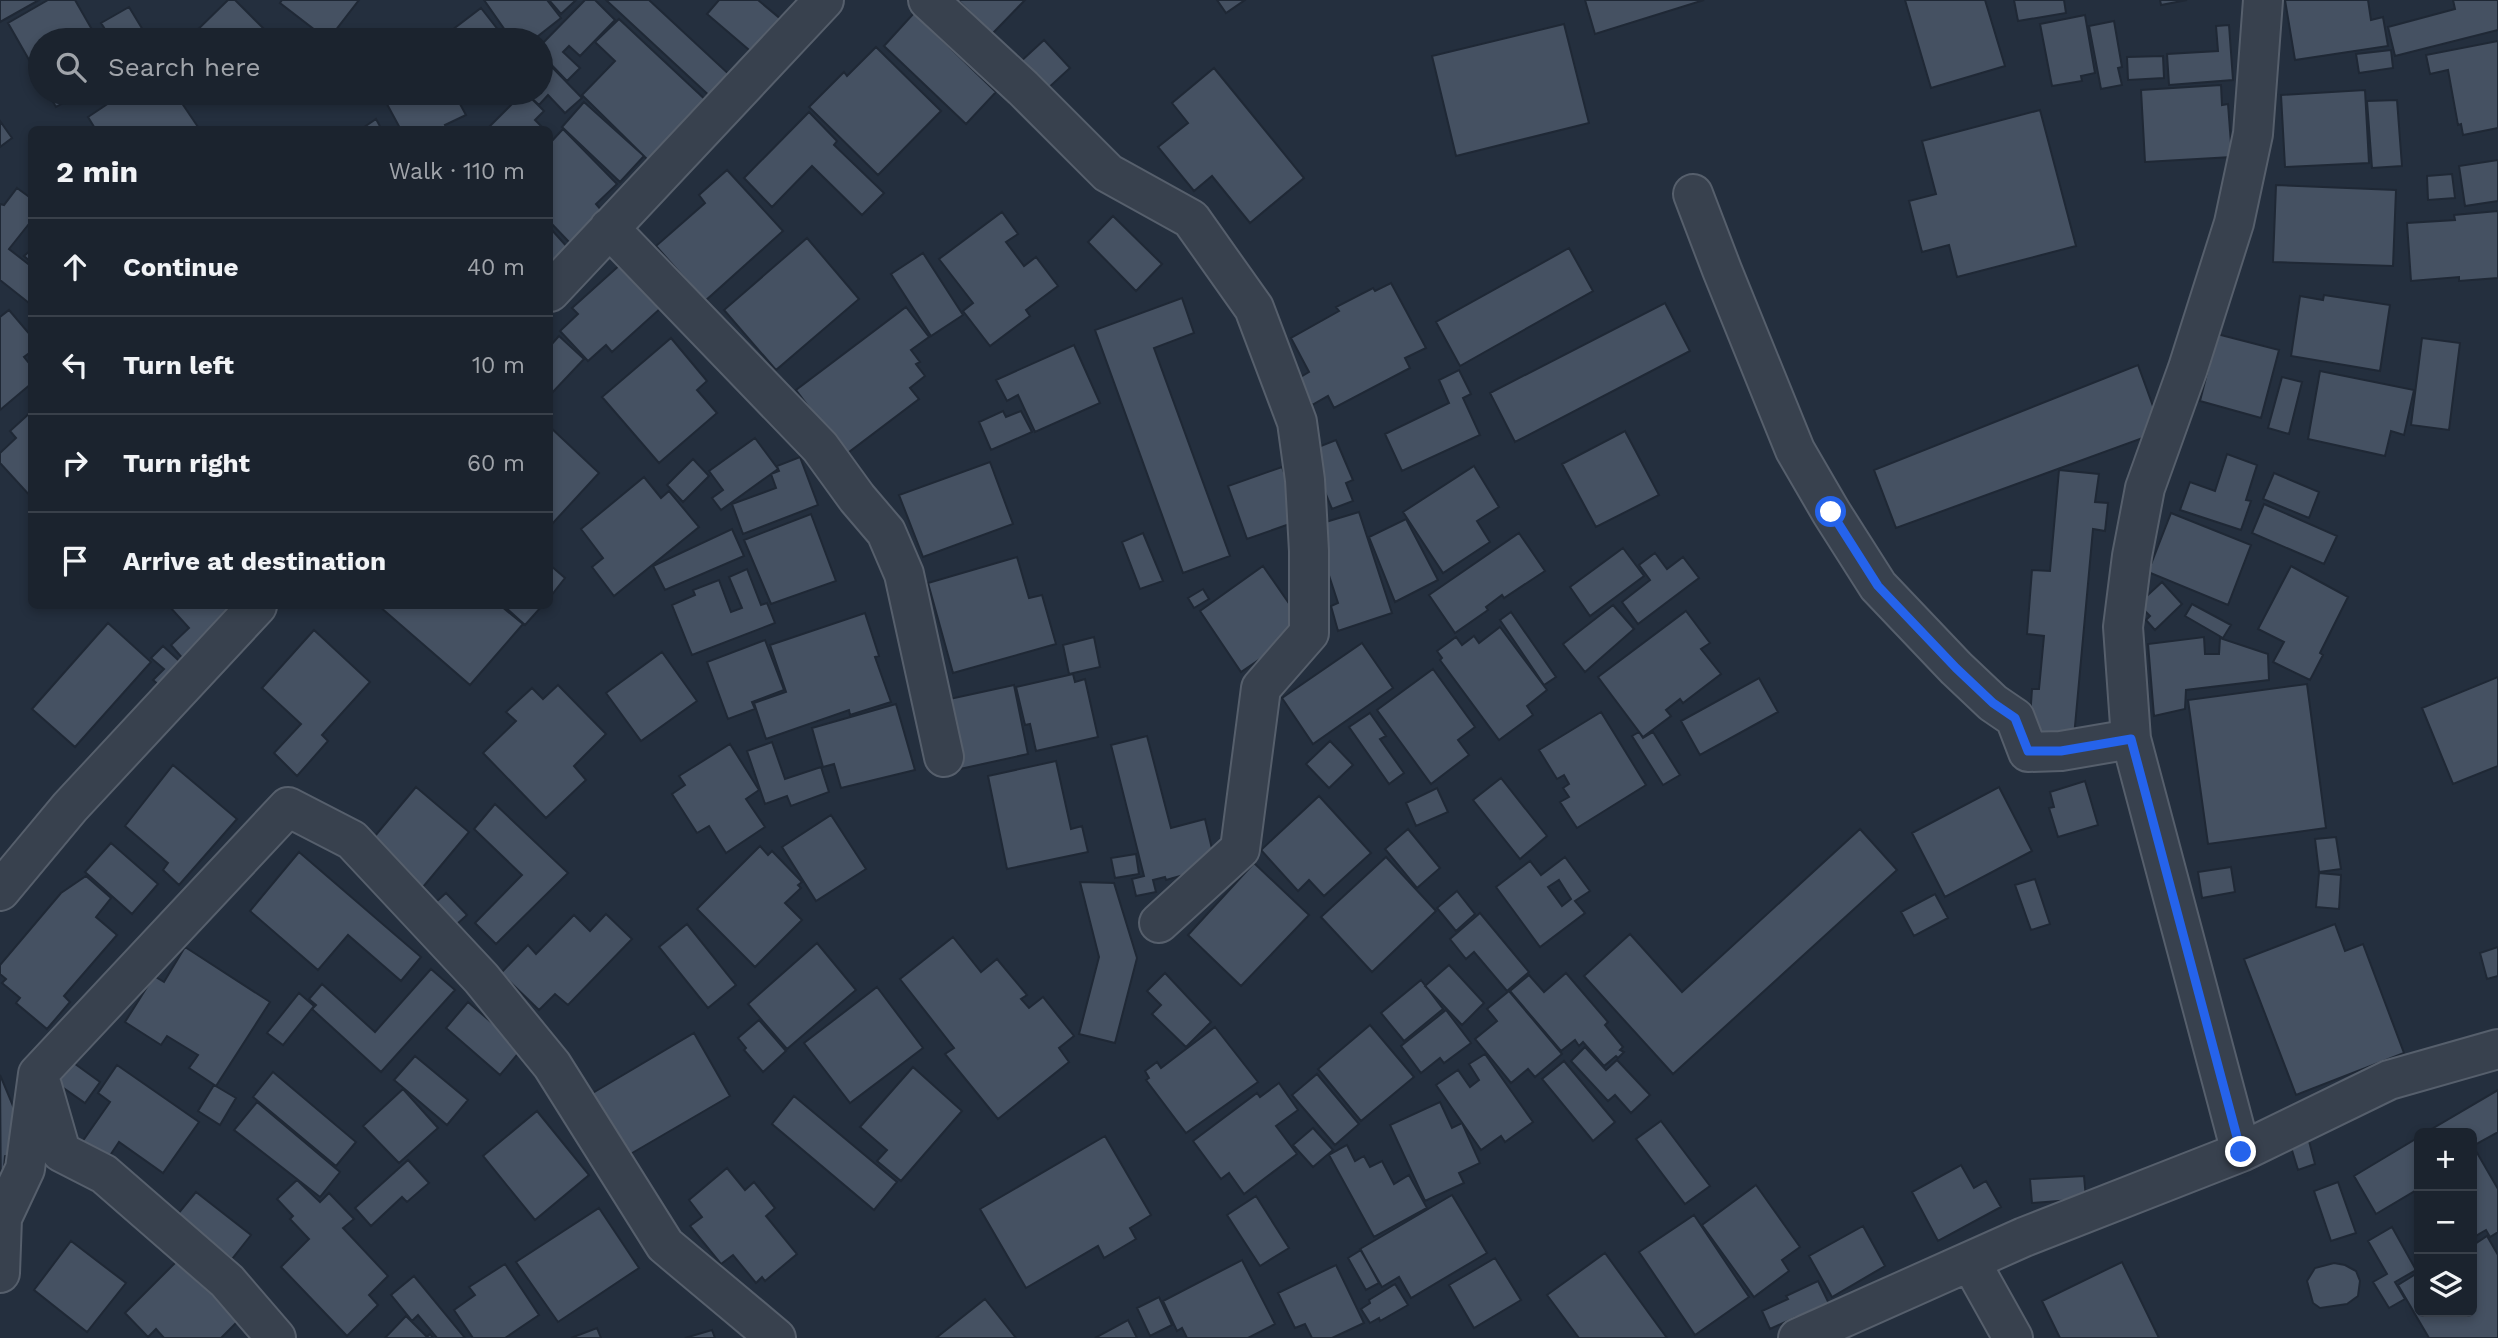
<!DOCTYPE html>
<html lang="en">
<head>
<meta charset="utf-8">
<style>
	body { margin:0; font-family:"Work Sans",sans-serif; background:#282f3a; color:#f1f3f6 }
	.controls { position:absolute; right:21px; bottom:21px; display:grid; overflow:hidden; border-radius:10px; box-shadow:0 4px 10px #0003 }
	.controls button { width:63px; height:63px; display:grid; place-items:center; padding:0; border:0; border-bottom:2px solid #39404a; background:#1b232e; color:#f1f3f6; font:35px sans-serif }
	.stop { position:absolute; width:21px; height:21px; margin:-16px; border:5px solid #2563eb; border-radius:50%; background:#fff }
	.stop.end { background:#2563eb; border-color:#fff; box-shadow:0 2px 7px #0008 }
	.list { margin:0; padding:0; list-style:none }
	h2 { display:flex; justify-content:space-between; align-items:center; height:91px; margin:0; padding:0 28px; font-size:30px }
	h2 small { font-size:23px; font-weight:400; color:#a0a4aa }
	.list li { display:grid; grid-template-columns:46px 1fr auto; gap:21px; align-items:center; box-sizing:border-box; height:98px; padding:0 28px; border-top:2px solid #39404a }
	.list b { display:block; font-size:26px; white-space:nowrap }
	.list em { font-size:23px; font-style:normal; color:#a0a4aa }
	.icon { flex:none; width:38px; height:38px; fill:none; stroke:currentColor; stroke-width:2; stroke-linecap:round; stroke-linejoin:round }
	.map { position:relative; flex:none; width:2498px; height:1338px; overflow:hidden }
	.search { position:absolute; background:#1b232e; box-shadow:0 4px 10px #0003; left:28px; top:28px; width:525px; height:77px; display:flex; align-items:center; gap:18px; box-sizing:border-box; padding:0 24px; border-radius:38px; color:#a0a4aa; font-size:26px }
	.panel { position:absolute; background:#1b232e; box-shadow:0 4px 10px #0003; left:28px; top:126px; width:525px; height:483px; border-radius:10px }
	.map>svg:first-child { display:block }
	.building { fill:#455162; stroke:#1f2835; stroke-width:2; fill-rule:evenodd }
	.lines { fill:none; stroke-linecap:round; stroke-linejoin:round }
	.minor-casing { stroke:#565f6c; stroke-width:42 }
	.minor { stroke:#38414e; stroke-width:38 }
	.route { stroke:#2563eb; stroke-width:9 }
</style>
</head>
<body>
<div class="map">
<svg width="2498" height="1338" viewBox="0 0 2498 1338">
	<rect width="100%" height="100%" fill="#242f3e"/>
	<path class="building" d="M0,0H39L0,22Z
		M48,0H75L98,40H40V79L8,23Z
		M228,0H235L275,40H187Z
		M282,0H359L328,40L280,3Z
		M484,0H547L561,18L533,40H512Z
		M549,0H576L561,14Z
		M585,0H595L615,20L580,56L569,46L563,52L580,68L567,81L541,54V45Z
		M606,0H649L733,78L714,100Z
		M719,0H758L783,21L755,55L707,14Z
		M958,0H1025L992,34Z
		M1217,0H1245L1226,13Z
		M1585,0H1704L1595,34Z
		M1905,0H1985L2005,66L1931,88Z
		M2014,0H2064L2066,13L2018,21Z
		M2160,0H2187L2161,5Z
		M2285,0H2368L2371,20L2383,17L2388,46L2295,60Z
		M2453,0H2498V30L2395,56L2388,27L2455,9Z
		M129,7L149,40H112L101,23Z
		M481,8L506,40H439Z
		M914,13L996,92L966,124L884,46Z
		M2085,15L2095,73L2081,76L2082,81L2052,86L2040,24Z
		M619,19L711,105L653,165L582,95L615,61L595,42Z
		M2114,21L2122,67L2118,68L2122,85L2101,89L2089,26Z
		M1564,24L1589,123L1456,156L1432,56Z
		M2229,25L2233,80L2169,85L2167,54L2218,51L2216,26Z
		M1044,40L1070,68L1045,91L1018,64Z
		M2498,41V128L2463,135L2461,124L2458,125L2448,70L2430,74L2426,55Z
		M876,47L941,111L878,175L809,107L844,72L847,76Z
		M2391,50L2393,68L2359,73L2356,54Z
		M2163,56L2164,78L2128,80L2127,57Z
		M548,63L582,98L565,113L548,95L539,105L526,93H541V70Z
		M1214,68L1304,178L1250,223L1212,176L1194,191L1158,147L1188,123L1172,103Z
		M2221,85L2222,105L2228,104L2232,157L2145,162L2141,90Z
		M2365,90L2369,163L2285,167L2281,95Z
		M48,93H82L56,107Z
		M124,93H175L198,127L194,130H96L88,117Z
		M211,93H228L219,102Z
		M381,93H454L466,115L445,125L448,130H401Z
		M473,93H494L481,103Z
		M523,93H526L544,111L535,120L542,127L540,130H486Z
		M2397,100L2402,166L2372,168L2367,101Z
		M584,102L644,156L620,182L562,127Z
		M2040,110L2076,246L1957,277L1949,245L1922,252L1909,201L1936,194L1922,141Z
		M809,112L837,141L834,145L884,193L862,215L812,166L772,207L744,178Z
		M376,119L382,130H360Z
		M0,121L12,138L0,147Z
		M563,129L617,184L596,204L602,211L570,243L550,222V143Z
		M2498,160V201L2465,206L2459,166Z
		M727,170L783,231L705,301L656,246L705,203L699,195Z
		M2452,174L2455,198L2428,200L2427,176Z
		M2276,185L2396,190L2393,266L2273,262Z
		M17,188L32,199V220L9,249L32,267V300L29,303L0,280V204L4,205Z
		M2498,211V278L2459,281V277L2411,281L2407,223L2455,220L2454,215Z
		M1002,212L1018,234L1006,242L1024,266L1036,257L1058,286L1026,310L1030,316L990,346L963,311L973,303L939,259Z
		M1113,216L1162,264L1136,291L1088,242Z
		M550,228L569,249L550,267Z
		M807,238L859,299L776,370L724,310Z
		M1569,248L1593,291L1460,366L1436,322Z
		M32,249V263L24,256Z
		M923,253L963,315L931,336L891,274Z
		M622,263L662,307L612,352L606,345L588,361L560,331L578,314L572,308Z
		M1391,283L1426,348L1405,358L1410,368L1334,408L1328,396L1312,405L1299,378L1309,372L1291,338L1339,311L1336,307L1373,288L1375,291Z
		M2324,295L2390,305L2380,371L2291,356L2300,296L2323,300Z
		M1182,298L1194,333L1154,348L1230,556L1183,573L1095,330Z
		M1665,303L1690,351L1515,442L1490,393Z
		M906,307L929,337L911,350L920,362L916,364L925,376L910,388L919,399L845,455L796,390Z
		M9,310L32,337V351L24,357L32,367V383L0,410V317Z
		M2217,334L2279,350L2261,418L2200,401Z
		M559,336L584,359L550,395V346Z
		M671,338L707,381L697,390L717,413L659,463L602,397Z
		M2422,338L2460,343L2449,430L2411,425Z
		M1074,345L1100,403L1035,432L1018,395L1007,401L996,380Z
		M2138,365L2162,431L1896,528L1874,470Z
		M1459,370L1471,394L1463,398L1480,435L1402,471L1385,434L1449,403L1439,380Z
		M2320,371L2414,390L2404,435L2391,431L2385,456L2308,439Z
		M2282,377L2302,382L2289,434L2268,428Z
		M32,411V498L0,463V453L16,438L10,431Z
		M1003,411L1006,417L1021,411L1032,432L991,450L979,422Z
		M550,427L599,473L552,524L550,522Z
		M1625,431L1659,495L1596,527L1562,464Z
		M755,438L778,469L721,510L712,498L723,490L709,471Z
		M1336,440L1353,480L1346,483L1353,501L1332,509L1308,451Z
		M2227,454L2257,465L2246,500L2251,501L2241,530L2180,510L2190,482L2215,491Z
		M800,457L818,505L743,534L732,504L776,488L771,474L779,471L777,466Z
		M693,459L709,476L683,502L667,485Z
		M990,462L1013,524L923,557L899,495Z
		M1474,466L1499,507L1477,521L1490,542L1443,573L1403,512Z
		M1282,467L1301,520L1247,539L1228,486Z
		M2059,470L2099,474L2095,502L2108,503L2105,531L2093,529L2074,737L2029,733L2032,689H2039L2044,636L2027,634L2032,570L2050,571Z
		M2274,473L2319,492L2309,518L2263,499Z
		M644,477L661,498L669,491L699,527L614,596L592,567L603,558L581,529Z
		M2264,504L2337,536L2324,564L2252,533Z
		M1359,512L1392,613L1338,631L1331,606L1338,603L1323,557L1309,527Z
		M2171,513L2251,545L2228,605L2148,572Z
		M811,514L836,581L771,604L744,540Z
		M1406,519L1438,580L1395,602L1369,537Z
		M732,529L744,556L665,590L653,566Z
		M1143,533L1163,581L1140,589L1122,542Z
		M1519,533L1545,571L1504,598L1502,595L1486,607L1488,610L1455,633L1429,595Z
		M1623,548L1644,576L1590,616L1570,587Z
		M1655,553L1667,569L1683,557L1699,578L1638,624L1622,602L1650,580L1639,565Z
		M1017,557L1029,598L1042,595L1056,644L953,673L928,583Z
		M550,565L565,578L550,597Z
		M1263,566L1306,628L1241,672L1200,611Z
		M2291,566L2348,597L2320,653L2323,655L2310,680L2273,662L2284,642L2258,629Z
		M747,569L761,605L767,603L775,623L692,655L672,605L695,595L693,590L719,580L731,612L742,608L729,577Z
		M2162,582L2182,604L2155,630L2146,620L2150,616L2138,604Z
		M1203,589L1209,599L1194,608L1188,598Z
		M2192,604L2231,625L2223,638L2185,616Z
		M1613,605L1634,629L1585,672L1563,644Z
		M169,606H247L184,660L171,645L189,628Z
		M379,606H501L523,624L470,685Z
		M504,606H542L525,625Z
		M1686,611L1710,643L1701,649L1721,674L1683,703L1680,699L1666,710L1671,716L1643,737L1598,677Z
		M1511,612L1556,677L1544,685L1500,620Z
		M865,613L879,656L875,657L891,702L850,715L849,710L766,739L754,703L786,692L770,645Z
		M108,623L151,662L75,747L32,709Z
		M1500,627L1547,690L1527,706L1533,715L1499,740L1440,660L1442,658L1437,651L1456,637L1462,645L1474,636L1479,643Z
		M314,630L370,682L322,735L328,741L297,776L274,753L301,724L262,688Z
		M1094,637L1100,667L1069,674L1063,645Z
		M2204,637L2205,654H2219L2220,638L2268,654L2269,680L2186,690L2185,709L2154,716L2148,644Z
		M765,640L784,690L752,702L755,709L728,719L707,662Z
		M1362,643L1393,688L1313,744L1282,698Z
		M163,646L189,670L168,693L153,680L164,669L151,658Z
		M662,652L697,701L641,741L606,693Z
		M1433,669L1475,727L1458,740L1469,755L1431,784L1377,710Z
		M1073,674L1075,682L1085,679L1098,737L1036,751L1030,724L1025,725L1016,687Z
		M2498,677V766L2453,784L2422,708Z
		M1759,678L1778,712L1700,755L1681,721Z
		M2307,684L2326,828L2208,844L2188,700Z
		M558,685L606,734L574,766L586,780L546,818L483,753L516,721L506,712L532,688L543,699Z
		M1014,685L1028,754L960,769L945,700Z
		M896,704L915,770L841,788L834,764L823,767L812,728Z
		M1601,712L1646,785L1577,828L1560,802L1569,797L1563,788L1569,784L1564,775L1557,779L1539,750Z
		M1370,713L1386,736L1380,739L1404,773L1389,784L1349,727Z
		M1639,732L1643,738L1653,732L1680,775L1663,785L1632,736Z
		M1147,736L1171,828L1205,819L1216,866L1166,880L1165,877L1153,880L1156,892L1136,896L1132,879L1144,876L1111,745Z
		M1330,741L1353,765L1329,788L1306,764Z
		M772,742L785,779L821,767L829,792L791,806L787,796L765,804L747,751Z
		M730,744L759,790L746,799L765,827L726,853L709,826L697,833L672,794L685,785L679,776Z
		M1056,761L1071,829L1082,826L1088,852L1007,869L988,776Z
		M173,765L237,819L179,885L163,870L168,863L125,826Z
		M1501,778L1547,836L1520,859L1473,800Z
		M2085,781L2098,825L2058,837L2049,808L2054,807L2050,792Z
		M416,787L469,832L423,887L370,842Z
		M1999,787L2032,851L1945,897L1912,833Z
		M1437,788L1448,812L1416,826L1406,803Z
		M1319,796L1371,853L1324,896L1309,880L1298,891L1261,850Z
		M495,804L568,873L496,944L475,923L522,875L474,829Z
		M831,815L866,869L816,901L782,847Z
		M1408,829L1440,868L1417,888L1385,849Z
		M1860,829L1897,870L1673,1074L1584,976L1630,934L1682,992Z
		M2336,837L2341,869L2319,872L2315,839Z
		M111,843L158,884L132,914L85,872Z
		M760,846L768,855L772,851L802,882L798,885L801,888L785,903L802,920L755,967L697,909Z
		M299,852L421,957L401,981L348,935L318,970L250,911Z
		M1136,854L1139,874L1115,878L1111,858Z
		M1386,857L1436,911L1372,972L1321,917Z
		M1565,857L1590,891L1575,901L1585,913L1540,947L1496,887L1530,861L1541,875ZM1559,880L1571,899L1562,906L1548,887Z
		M1254,863L1309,915L1241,986L1188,935Z
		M2231,867L2235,892L2202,898L2198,872Z
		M2319,873L2341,875L2339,909L2316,907Z
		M86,876L111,898L96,917L117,935L64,996L70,1002L47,1029L16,1003L20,998L2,983L6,979L0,974V965L61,893Z
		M2035,879L2050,924L2031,930L2015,885Z
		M1080,882L1114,883L1137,958L1115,1043L1079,1034L1099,957Z
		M1457,891L1475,914L1456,931L1437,908Z
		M446,893L467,915L446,934L425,912Z
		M1935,894L1948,918L1914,936L1901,912Z
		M1480,913L1529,972L1507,991L1474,952L1466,959L1450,939Z
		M606,914L632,939L568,1005L555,994L539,1010L501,973L528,945L536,954L574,915L590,931Z
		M687,924L736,985L708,1008L659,947Z
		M2335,924L2345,951L2363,944L2404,1053L2296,1095L2244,959Z
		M953,937L981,972L997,959L1027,995L1021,999L1029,1008L1043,997L1074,1036L1059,1048L1069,1062L998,1119L945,1054L954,1048L900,979Z
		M817,943L856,990L787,1049L748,1004Z
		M185,947L270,1002L216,1086L189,1068L198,1055L167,1036L161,1045L125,1022L154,976L164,982Z
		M2498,947V976L2487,979L2480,953Z
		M1449,965L1484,1003L1462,1025L1425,986Z
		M431,969L455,990L381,1072L312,1009L316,1005L309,999L322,984L375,1032Z
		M1165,973L1211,1022L1186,1047L1152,1014L1161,1005L1147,991Z
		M1566,973L1608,1022L1605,1025L1623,1047L1620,1050L1624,1052L1618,1058L1616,1056L1604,1066L1583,1042L1579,1046L1575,1040L1561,1051L1510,991L1529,975L1544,992Z
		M1421,980L1443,1009L1404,1041L1381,1013Z
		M877,987L923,1048L850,1103L804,1043Z
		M1509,991L1562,1054L1535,1077L1528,1069L1511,1083L1475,1039L1497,1021L1487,1009Z
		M299,993L314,1006L283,1045L267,1033Z
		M468,1002L522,1049L500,1075L446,1028Z
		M1446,1010L1471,1043L1444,1063L1440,1058L1421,1073L1401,1046Z
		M759,1020L786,1051L763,1072L744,1050L746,1048L738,1038Z
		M1370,1025L1414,1077L1361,1121L1318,1069Z
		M1215,1027L1258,1082L1186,1133L1146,1080L1149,1078L1145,1071L1157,1062L1161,1068Z
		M694,1033L730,1096L627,1156L591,1094Z
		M1585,1047L1606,1070L1617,1060L1650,1095L1631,1113L1615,1095L1608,1101L1571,1061Z
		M1485,1054L1533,1122L1505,1142L1501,1136L1481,1150L1436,1085L1458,1070L1470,1087L1479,1080L1469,1064Z
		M415,1056L468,1100L447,1125L394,1080Z
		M71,1061L100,1082L85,1103L55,1082Z
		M1564,1061L1615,1122L1593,1141L1542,1079Z
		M117,1065L199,1122L163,1173L119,1142L105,1163L80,1145L110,1102L98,1093Z
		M913,1067L962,1111L901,1181L877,1161L887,1150L860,1127Z
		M273,1072L356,1142L336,1166L253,1097Z
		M1317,1074L1359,1124L1335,1145L1292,1095Z
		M0,1075L21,1125L11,1155L5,1156L1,1203Z
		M1279,1083L1298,1110L1276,1126L1297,1154L1244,1194L1229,1173L1221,1179L1193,1141L1257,1093L1260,1097Z
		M214,1085L236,1098L220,1125L198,1111Z
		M403,1089L438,1128L399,1163L363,1126Z
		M2498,1090V1132L2473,1146L2498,1189V1232L2490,1237L2486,1230L2472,1238V1133H2425Z
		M794,1096L897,1182L874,1210L772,1124Z
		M257,1102L340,1172L320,1197L234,1130Z
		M1440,1102L1452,1128L1462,1123L1480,1163L1459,1173L1464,1183L1425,1201L1390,1125Z
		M537,1111L589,1175L535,1220L483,1156Z
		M1661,1121L1710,1186L1685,1204L1636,1139Z
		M1313,1128L1333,1150L1313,1167L1293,1145Z
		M1105,1136L1151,1215L1130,1228L1136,1239L1104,1258L1098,1246L1026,1288L980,1209Z
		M2419,1137V1199L2415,1191L2376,1214L2354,1176Z
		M2309,1141L2315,1164L2298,1170L2291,1147Z
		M1347,1145L1355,1161L1364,1156L1370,1167L1382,1161L1394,1184L1409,1175L1427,1208L1374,1237L1329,1155Z
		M408,1160L429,1183L407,1202L402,1197L371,1226L355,1208Z
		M1961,1165L1974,1188L1986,1181L2001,1207L1938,1241L1912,1192Z
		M727,1168L745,1190L754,1182L775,1208L766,1216L797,1254L765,1281L762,1277L756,1283L733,1255L721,1264L690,1226L702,1217L689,1200Z
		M2084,1176L2086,1199L2032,1203L2030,1179Z
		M297,1180L320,1202L329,1193L354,1219L343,1228L388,1276L369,1295L378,1305L347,1336L281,1267L309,1239L290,1219L293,1216L277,1199Z
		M2338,1182L2356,1233L2331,1241L2314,1191Z
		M1756,1185L1800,1247L1782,1260L1789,1271L1754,1297L1702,1225Z
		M196,1192L251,1235L232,1259L177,1215Z
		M1452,1195L1487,1253L1411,1298L1399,1277L1382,1287L1360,1249Z
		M1256,1196L1289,1248L1260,1266L1227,1215Z
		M599,1208L639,1268L558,1322L516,1262Z
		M1694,1215L1749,1297L1695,1335L1639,1252Z
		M1863,1226L1885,1266L1832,1297L1809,1256Z
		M2392,1227L2416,1270L2395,1282L2405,1299L2389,1308L2373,1282L2387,1274L2368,1241Z
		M2487,1236L2498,1255V1338H2429L2398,1285L2419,1272V1312H2472V1246Z
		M71,1241L126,1283L87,1332L34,1290Z
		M1361,1250L1379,1283L1366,1290L1348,1258Z
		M1605,1253L1667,1338H1579L1547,1295Z
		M1495,1258L1521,1300L1474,1328L1449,1285Z
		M179,1259L239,1320L221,1338H164L156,1329L148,1337L125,1313Z
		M1242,1260L1275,1324L1248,1338H1187L1182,1328L1177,1331L1163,1301Z
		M2122,1262L2159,1338H2060L2042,1301Z
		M2334,1263L2345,1265L2356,1271L2360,1281L2358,1296L2347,1304L2320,1308L2313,1303L2307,1281L2315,1268Z
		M505,1264L539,1315L505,1338H473L454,1310L475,1295L469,1287Z
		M1336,1265L1364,1323L1332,1338H1312L1305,1324L1295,1328L1278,1293Z
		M414,1276L465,1338H437L418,1315L412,1321L391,1295Z
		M1818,1281L1836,1318L1804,1334L1796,1317L1770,1329L1762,1311L1788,1299L1786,1296Z
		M1395,1284L1408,1305L1380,1321L1379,1318L1370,1323L1361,1309L1370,1303L1369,1300Z
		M1159,1297L1172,1325L1150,1336L1137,1308Z
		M985,1299L1016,1338H936Z
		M406,1316L427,1337L430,1334L433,1338H385Z
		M1128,1320L1137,1338H1095Z
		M597,1328L601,1338H571Z
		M712,1330L715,1338H685Z"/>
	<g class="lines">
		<defs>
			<path id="minor" d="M928,0L1023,88L1108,173L1191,219L1254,308L1297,422L1305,480L1309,551V633L1261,688L1240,849L1159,923
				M1693,194L1722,270L1795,450L1831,512L1878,586L1956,668L1993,703L2015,718L2028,752L2061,751L2131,739
				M609,228L820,447L857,498L886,532L904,574L944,757
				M550,292L824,0
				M0,891L70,807L257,606
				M42,1086L61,1152L104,1174L227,1281L276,1338
				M2241,1152L2131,739L2123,627L2132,556L2145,488L2188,368L2234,223L2253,134L2263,0
				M1970,1261L2013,1338
				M0,1273L2,1218L25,1169L38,1074L288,807L352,840L481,978L552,1065L665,1245L776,1338
				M1798,1338L2024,1237L2241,1152L2389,1080L2498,1049"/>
		</defs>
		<use href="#minor" class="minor-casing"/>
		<use href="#minor" class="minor"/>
	</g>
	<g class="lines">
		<path class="route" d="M1831,512L1878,586L1956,668L1993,703L2015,718L2028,751H2061L2131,739L2241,1152"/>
	</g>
</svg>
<div class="controls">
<button>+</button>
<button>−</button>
<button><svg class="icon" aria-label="layers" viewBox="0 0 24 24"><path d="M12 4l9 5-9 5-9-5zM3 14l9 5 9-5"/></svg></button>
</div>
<div class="stop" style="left:1831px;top:512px"></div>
<div class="stop end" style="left:2241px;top:1152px"></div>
<div class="search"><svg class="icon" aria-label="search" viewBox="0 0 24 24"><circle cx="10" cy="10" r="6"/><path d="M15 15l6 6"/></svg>Search here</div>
<section class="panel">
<h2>2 min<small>Walk · 110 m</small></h2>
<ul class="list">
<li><svg class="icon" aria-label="ahead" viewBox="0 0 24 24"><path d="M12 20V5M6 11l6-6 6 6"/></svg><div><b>Continue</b></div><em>40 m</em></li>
<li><svg class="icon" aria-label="left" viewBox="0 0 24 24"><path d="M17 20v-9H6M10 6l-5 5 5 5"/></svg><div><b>Turn left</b></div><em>10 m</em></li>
<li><svg class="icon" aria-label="right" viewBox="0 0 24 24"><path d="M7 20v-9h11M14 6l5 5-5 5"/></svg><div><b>Turn right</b></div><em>60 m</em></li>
<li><svg class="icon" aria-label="arrive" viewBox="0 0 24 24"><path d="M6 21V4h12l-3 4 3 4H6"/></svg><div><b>Arrive at destination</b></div></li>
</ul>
</section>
</div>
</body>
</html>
